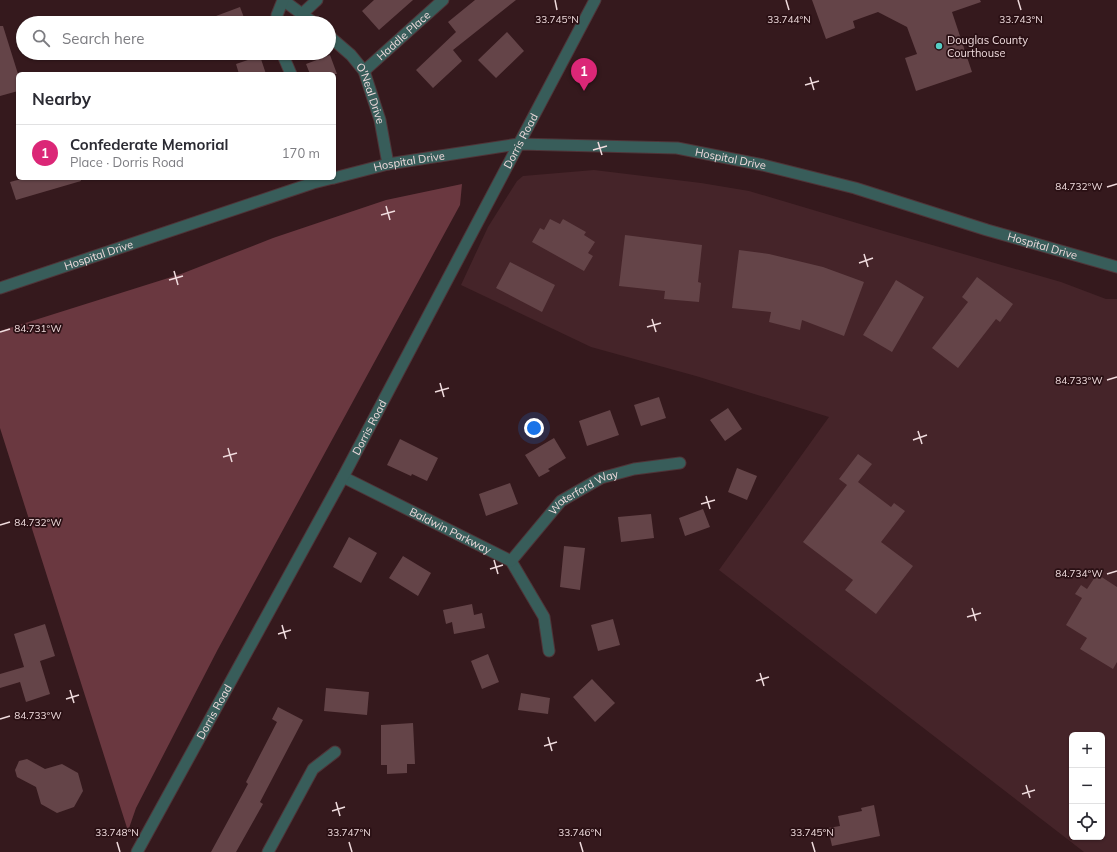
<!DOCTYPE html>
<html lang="en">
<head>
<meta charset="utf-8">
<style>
	body { margin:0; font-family:Mulish,sans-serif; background:#f7f7f7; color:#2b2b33 }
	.controls { position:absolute; right:12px; bottom:12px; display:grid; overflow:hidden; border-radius:6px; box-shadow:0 1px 3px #0004 }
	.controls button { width:36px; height:36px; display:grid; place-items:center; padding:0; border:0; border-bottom:1px solid #e1e1e2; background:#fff; color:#2b2b33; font:20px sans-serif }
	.you { position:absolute; left:534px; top:428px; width:14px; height:14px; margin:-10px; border:3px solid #fff; border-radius:50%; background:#1a73e8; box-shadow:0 0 0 6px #1a73e833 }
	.badge { display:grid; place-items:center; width:26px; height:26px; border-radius:50%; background:#db2777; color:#fff; font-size:13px; font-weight:700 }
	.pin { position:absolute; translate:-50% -33px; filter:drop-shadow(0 1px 2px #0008) }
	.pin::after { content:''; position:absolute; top:21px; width:14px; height:12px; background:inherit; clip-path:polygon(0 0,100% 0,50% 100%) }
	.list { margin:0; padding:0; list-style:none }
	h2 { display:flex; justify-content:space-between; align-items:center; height:52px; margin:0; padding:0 16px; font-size:17px }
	h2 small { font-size:13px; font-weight:400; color:#7c7c81 }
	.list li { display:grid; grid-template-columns:26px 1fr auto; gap:12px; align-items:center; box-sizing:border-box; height:56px; padding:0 16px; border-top:1px solid #e1e1e2 }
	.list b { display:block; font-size:15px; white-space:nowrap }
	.list p { margin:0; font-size:13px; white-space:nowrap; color:#7c7c81 }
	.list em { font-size:13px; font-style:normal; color:#7c7c81 }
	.icon { flex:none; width:22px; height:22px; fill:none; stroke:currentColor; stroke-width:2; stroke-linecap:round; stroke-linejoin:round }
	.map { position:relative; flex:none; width:1117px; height:852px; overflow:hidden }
	.search { position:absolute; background:#fff; box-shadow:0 1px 3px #0004; left:16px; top:16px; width:320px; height:44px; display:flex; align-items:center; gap:10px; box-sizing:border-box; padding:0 14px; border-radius:22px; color:#7c7c81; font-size:15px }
	.panel { position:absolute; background:#fff; box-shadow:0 1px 3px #0004; left:16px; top:72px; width:320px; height:108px; border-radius:6px }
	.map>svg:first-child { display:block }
	.built { fill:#452429; fill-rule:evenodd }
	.green { fill:#6a3840 }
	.building { fill:#644448 }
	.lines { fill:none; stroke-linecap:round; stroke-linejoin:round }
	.minor-casing { stroke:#4f3438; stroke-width:13 }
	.tertiary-casing { stroke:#4f3438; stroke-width:13 }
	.minor { stroke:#385d5a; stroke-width:11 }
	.tertiary { stroke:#385d5a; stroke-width:11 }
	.ticks { fill:none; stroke:#efdbdd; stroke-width:1.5 }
	.poi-dot { fill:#55cec4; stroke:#2a1014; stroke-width:1.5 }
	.labels { text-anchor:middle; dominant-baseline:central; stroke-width:3.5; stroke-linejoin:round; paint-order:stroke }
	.street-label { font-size:11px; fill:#efdbdd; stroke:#2a1014 }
	.poi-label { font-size:11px; fill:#efdbdd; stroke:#2a1014; text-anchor:start }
	.ticks-label { font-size:10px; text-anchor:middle; fill:#efdbdd; stroke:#2a1014; stroke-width:3.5; stroke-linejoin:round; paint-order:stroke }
</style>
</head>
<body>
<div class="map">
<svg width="1117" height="852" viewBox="0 0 1117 852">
	<rect width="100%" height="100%" fill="#35191d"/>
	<path class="built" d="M594,170L701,183L749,191L887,232L1061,282L1106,299H1117V852H1084L719,570L829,417L696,376L591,347L461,285L488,227L517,181L523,176ZM1072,735H1102V837H1072Z"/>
	<path class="green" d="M462,184L460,205L218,649L136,808L128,831L0,428V331L181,274L273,238L386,200Z"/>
	<path class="building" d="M374,0H413L379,30L362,11Z
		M475,0H516L453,50L462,61L433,88L416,70L456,32L448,22Z
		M812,0H980L981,2L952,12L972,72L916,91L905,58L917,54L907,27L878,12L853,21L855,28L826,39Z
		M240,7L246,23H200V22Z
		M0,26H3L18,74V91L0,96Z
		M507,32L524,51L496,78L478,60Z
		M330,55L337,74H310L306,64Z
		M260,56L266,74H239L236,64Z
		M25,178H81V181L16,200L10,182Z
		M550,219L560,224L563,219L586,232L584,235L595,242L588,253L593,256L584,271L532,242L540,228L544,230Z
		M625,235L702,245L698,282L701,283L699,302L664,299L665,291L619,286Z
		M739,250L769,254L823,267L864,282L844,336L802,320L800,330L769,322L771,312L732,308Z
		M510,262L555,285L542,312L496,288Z
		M977,277L1013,304L1000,322L996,319L958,368L932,348L968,302L962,297Z
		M896,280L924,297L892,352L863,335Z
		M659,397L666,418L641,426L634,405Z
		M728,408L742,429L725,441L710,420Z
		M610,410L619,435L587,446L579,421Z
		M554,438L566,458L548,469L550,471L539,477L525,455Z
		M400,439L438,458L427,481L412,474L411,476L387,465Z
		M858,454L872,464L858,482L891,507L894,503L905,511L881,542L913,566L876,614L845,590L853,580L803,542L847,485L839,479Z
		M737,468L757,476L747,500L728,492Z
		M510,483L518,504L486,516L479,494Z
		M703,509L710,527L685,536L679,518Z
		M651,514L654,538L621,542L618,517Z
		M349,537L377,553L361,583L333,567Z
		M564,546L585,548L580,590L560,587Z
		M403,556L431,573L418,596L389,578Z
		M1097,574L1117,587V662L1113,669L1080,649L1087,638L1066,625L1082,598L1075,594L1081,585L1087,589Z
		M472,604L474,615L482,613L485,628L454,634L452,622L446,624L443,610Z
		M613,619L620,645L598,651L591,625Z
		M45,624L55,656L40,661L50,694L26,702L20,682L0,688V674L24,667L14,634Z
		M488,654L499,682L482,689L471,661Z
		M592,679L615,703L595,722L573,697Z
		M326,688L369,692L367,715L324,711Z
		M521,693L550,698L548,714L518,710Z
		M278,707L303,720L260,802L263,804L236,852H211L248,784L246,782L277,722L272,719Z
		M413,723L415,764H407V773L387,774V765H381V725Z
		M27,759L45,769L62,764L78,773L83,791L74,807L57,813L41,804L36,787L17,777L15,770L19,761Z
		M874,805L880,836L832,846L828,828L840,826L838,816L862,811L861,808Z"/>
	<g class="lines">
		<defs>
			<g id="minor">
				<path d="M283,0L314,23"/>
				<path d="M303,13L317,0"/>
				<path d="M276,23L277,15L283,0"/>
				<path id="s1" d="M329,36L351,55L364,71L380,120L388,164"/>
				<path d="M282,53L291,74"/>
				<path id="s2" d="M364,71L443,0"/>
				<path id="s3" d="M343,477L511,561L544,617L549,651"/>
				<path id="s4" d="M511,561L561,501L601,478L634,469L680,463"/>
				<path d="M268,852L313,769L335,752"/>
			</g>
			<g id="tertiary">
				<path id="s5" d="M334,178L388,164L518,144L677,148L763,165L855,188L987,230L1117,267"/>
				<path id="s6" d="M0,288L313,183L333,178"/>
				<path id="s7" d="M137,852L343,477L595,0"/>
			</g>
		</defs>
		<use href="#minor" class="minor-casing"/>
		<use href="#tertiary" class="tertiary-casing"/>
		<use href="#minor" class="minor"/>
		<use href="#tertiary" class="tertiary"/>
	</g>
	<path class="ticks" d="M555,0L557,10M786,0L789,10M1018,0L1021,10M810,77L814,90M805,85L819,81M598,142L602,155M593,150L607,146M1107,187L1117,184M386,206L390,220M381,215L395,211M864,254L868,267M859,263L873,258M174,271L178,285M169,280L183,276M652,319L656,332M647,327L661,323M0,332L10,329M1107,380L1117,377M440,383L444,397M435,392L449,388M918,431L922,444M913,440L927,435M228,448L232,462M223,457L237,453M706,496L710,509M701,504L715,500M0,525L10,522M494,560L498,574M490,569L503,565M1107,574L1117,571M972,608L976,621M967,617L981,613M282,625L286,639M278,634L291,630M760,673L764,686M756,681L769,677M70,690L74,703M66,699L79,695M0,719L10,716M548,737L552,751M544,746L557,742M1026,785L1030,798M1022,794L1035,790M336,802L340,816M332,811L345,807M117,842L120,852M349,842L352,852M580,842L583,852M812,842L815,852"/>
	<circle class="poi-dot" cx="939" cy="46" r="4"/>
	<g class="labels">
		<g class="street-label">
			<text stroke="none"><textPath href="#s2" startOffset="53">Haddle Place</textPath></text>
			<text stroke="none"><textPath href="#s1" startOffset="73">O'Neal Drive</textPath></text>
			<text stroke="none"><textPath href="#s7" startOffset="808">Dorris Road</textPath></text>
			<text stroke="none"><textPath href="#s5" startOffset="401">Hospital Drive</textPath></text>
			<text stroke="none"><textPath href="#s5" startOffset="77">Hospital Drive</textPath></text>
			<text stroke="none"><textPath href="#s5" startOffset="725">Hospital Drive</textPath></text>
			<text stroke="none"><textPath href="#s6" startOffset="104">Hospital Drive</textPath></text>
			<text stroke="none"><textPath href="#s7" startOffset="484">Dorris Road</textPath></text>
			<text stroke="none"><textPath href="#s4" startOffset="102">Waterford Way</textPath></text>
			<text stroke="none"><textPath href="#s3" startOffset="120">Baldwin Parkway</textPath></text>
			<text stroke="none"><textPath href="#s7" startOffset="160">Dorris Road</textPath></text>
		</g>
		<g class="poi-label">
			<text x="947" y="40">Douglas County<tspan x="947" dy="13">Courthouse</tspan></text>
		</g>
	</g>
	<g class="ticks-label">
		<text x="557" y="23">33.745°N</text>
		<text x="789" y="23">33.744°N</text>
		<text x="1021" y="23">33.743°N</text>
		<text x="1079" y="190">84.732°W</text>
		<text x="38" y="332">84.731°W</text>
		<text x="1079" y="384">84.733°W</text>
		<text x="38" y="526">84.732°W</text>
		<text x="1079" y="577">84.734°W</text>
		<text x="38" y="719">84.733°W</text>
		<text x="117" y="836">33.748°N</text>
		<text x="349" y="836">33.747°N</text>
		<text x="580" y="836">33.746°N</text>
		<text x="812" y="836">33.745°N</text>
	</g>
</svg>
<div class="controls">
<button>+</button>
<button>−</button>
<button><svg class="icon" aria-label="locate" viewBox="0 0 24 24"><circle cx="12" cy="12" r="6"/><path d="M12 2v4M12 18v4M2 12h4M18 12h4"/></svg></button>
</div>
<div class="you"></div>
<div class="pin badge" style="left:584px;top:91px">1</div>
<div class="search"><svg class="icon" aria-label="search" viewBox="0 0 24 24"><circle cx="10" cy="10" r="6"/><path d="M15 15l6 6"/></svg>Search here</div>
<section class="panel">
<h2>Nearby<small></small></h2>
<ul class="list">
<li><span class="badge">1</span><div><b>Confederate Memorial</b><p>Place · Dorris Road</p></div><em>170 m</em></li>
</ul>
</section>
</div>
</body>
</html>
